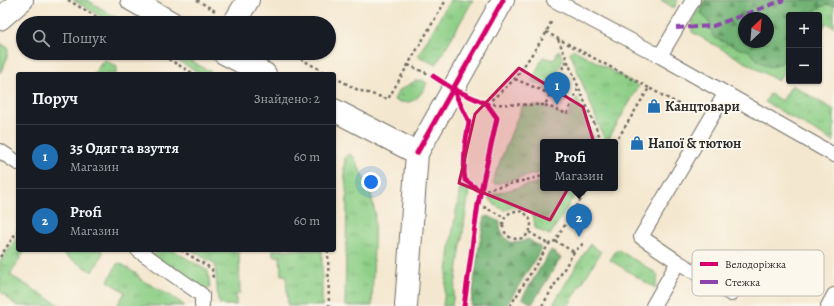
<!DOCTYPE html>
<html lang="uk">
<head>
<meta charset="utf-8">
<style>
	body { margin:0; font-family:Alegreya,serif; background:#242831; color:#f1f3f6 }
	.controls { position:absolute; right:12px; top:12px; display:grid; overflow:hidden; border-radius:4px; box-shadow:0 1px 3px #0004 }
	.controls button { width:36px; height:36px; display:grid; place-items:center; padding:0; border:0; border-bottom:1px solid #363941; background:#171b24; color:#f1f3f6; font:20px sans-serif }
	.compass { position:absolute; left:738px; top:12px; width:36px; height:36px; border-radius:50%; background:#171b24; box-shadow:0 1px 3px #0004; rotate:26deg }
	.you { position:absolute; left:371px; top:182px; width:14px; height:14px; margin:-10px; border:3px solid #fff; border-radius:50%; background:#1a73e8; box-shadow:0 0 0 6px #1a73e833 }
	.badge { display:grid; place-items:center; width:26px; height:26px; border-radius:50%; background:#1f6fb2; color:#fff; font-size:13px; font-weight:700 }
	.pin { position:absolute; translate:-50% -33px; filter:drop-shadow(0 1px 2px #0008) }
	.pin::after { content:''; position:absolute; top:21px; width:14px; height:12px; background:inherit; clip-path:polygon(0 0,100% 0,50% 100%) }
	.popup { position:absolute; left:540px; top:139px; width:78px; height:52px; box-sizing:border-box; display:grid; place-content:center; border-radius:4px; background:#171b24; filter:drop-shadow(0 1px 3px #0005); font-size:13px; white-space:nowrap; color:#9ea1a6 }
	.popup b { font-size:15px; color:#f1f3f6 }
	.popup::after { content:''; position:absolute; left:50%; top:100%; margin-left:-8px; border:8px solid transparent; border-top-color:#171b24 }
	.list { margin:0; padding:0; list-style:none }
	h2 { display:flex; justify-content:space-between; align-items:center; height:52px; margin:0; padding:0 16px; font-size:17px }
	h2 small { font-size:13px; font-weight:400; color:#9ea1a6 }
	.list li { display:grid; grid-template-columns:26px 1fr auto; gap:12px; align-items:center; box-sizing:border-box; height:64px; padding:0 16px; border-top:1px solid #363941 }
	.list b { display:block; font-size:15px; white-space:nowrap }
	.list p { margin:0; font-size:13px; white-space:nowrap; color:#9ea1a6 }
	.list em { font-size:13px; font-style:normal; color:#9ea1a6 }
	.icon { flex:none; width:22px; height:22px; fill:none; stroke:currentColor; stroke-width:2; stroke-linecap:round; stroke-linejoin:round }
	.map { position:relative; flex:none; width:834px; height:306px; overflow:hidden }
	.search { position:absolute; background:#171b24; box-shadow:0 1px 3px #0004; left:16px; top:16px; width:320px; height:44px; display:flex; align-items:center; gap:10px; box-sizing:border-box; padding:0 14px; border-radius:22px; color:#9ea1a6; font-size:15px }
	.panel { position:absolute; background:#171b24; box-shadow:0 1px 3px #0004; left:16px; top:72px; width:320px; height:180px; border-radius:4px }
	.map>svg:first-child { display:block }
	.grass { fill:url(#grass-tufts); stroke:#5c7d59; fill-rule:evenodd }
	.forest { fill:url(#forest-firs); stroke:#4e6e50; fill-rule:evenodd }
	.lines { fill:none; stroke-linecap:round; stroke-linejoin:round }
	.lane-casing { stroke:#716d64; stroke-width:16 }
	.street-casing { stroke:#716d64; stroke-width:24 }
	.secondary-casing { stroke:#716d64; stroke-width:24 }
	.path { stroke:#716d64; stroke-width:2.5; stroke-dasharray:3 3; stroke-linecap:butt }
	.lane { stroke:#fff; stroke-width:14 }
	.street { stroke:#fff; stroke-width:22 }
	.secondary { stroke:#fff; stroke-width:22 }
	.quiet { stroke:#8e44ad; stroke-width:4; stroke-dasharray:8 4; stroke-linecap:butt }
	.cycleway-casing { stroke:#fbf7ec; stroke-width:8 }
	.cycleway { stroke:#d6006c; stroke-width:5 }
	.marked { fill:#c2185b; fill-opacity:0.2; stroke:#c2185b; stroke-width:3; stroke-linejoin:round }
	.labels { text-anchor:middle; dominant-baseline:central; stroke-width:4; stroke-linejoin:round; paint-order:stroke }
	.poi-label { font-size:14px; font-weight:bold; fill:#2b2b2b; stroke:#fbf7ec; text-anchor:start }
	.key { fill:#fbf7ec; stroke:#bdbab2; stroke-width:1 }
	.key-label { font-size:11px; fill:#2b2b2b }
</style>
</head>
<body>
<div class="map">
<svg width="834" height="306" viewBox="0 0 834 306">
	<defs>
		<pattern id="grass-tufts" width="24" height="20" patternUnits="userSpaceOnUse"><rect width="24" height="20" fill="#8ecf87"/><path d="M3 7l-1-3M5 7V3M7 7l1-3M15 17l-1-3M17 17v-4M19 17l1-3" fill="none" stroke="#74a86f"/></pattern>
		<pattern id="forest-firs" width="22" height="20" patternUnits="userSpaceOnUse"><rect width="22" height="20" fill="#72b274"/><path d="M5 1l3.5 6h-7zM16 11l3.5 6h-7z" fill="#5e915f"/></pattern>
	</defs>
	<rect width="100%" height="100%" fill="#fbf7ec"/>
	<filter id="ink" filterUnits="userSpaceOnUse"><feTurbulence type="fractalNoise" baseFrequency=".025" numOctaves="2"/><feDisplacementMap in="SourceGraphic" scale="8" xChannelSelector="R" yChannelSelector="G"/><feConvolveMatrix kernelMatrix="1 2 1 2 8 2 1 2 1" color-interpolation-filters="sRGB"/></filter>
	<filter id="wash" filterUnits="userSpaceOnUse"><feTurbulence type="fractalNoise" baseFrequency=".012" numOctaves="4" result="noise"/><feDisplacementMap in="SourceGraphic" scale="16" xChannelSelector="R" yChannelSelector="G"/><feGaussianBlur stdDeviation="0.9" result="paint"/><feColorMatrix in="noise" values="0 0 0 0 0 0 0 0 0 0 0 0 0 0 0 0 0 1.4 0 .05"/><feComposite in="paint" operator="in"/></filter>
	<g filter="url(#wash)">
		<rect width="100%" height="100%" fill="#f4e7cf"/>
		<path class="grass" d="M73,0H87L126,23H112Z
			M450,0H473L436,65L418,56Z
			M661,0H678L674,8Z
			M704,0H834V27L826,23L819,34V15H789V69L786,67L778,81L692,32C691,19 698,10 704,0ZM744,18H768V42H744Z
			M0,43L8,48C8,57 5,65 0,73Z
			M573,49L639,86L609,138H605L603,136L570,52Z
			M559,50L563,60L550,89L532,81L543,57L554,60Z
			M165,53H178L214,74H201Z
			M105,60L117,67L116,74H94L102,62Z
			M422,80L427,83C420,98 411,107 394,100L398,91L415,81Z
			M792,85L834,110V142L765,102L770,94L782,101Z
			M577,97L594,137V142H543V172L496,184L493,183L494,177L522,106H543L567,117Z
			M348,154L354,157L371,194L375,213L372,306H345L347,198L344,169L345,158Z
			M543,181V188H579L550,235L547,234L535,228L534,218C526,208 517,205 505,210L496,206L489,198L490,195Z
			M460,188L469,191L452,306H443L450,248Z
			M18,236V250H25L10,275L61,306H17L0,291V262Z
			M590,244L601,252L568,306H552Z
			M617,249L656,273L658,276L655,288L610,260Z
			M63,250H102L103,253L93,272L61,253Z
			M157,250H173L208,271L210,288L207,290L156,260L154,256Z
			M191,250H232V252H239L240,293L236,294V305H224L220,304L218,299L215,264Z
			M273,250H322V306H288L286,275H281L280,256H273Z
			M120,263L138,275L140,279L173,297L185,306H117L125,292L108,281L117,264Z"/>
		<path class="forest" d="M706,0H834V6L827,4L811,13L810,15H789V54C786,57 783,62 780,64C767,72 756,59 748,50L740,49L715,38L711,31V25L701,13ZM744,18H768V42H744Z
			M488,216L500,222C499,232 504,238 512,243L521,242L528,239L540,247V251L506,306H471L478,252L485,217Z
			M551,250L561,258L532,304L522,298Z"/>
	</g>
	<g filter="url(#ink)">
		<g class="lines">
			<defs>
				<path id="lane" d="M554,0L660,56L834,155
					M660,56L693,0
					M725,94L641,237L678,262L731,294
					M0,151L18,163
					M138,250L202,295V306
					M653,306L678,262
					M828,306L834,295"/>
				<path id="street" d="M0,19L22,0
					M234,23L248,0"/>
				<path id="secondary" d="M132,0L172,23
					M224,53L265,74
					M334,110L417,153
					M406,306L417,153L503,0"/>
			</defs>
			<use href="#lane" class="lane-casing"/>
			<use href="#street" class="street-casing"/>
			<use href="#secondary" class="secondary-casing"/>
			<path class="path" d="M68,0L107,23
				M197,0L215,11
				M546,32L649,88
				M558,39L602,142
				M158,53L194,74
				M290,53L328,74
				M408,65L433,76
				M334,77L358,90L388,99L446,0
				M515,79L550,94L566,61
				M487,104L515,79L545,35L552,20
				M487,104L545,105L550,94
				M545,105L567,114L578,89
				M615,143L649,88L693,112
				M480,191L543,176
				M478,204L506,218
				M503 225a14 14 0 1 1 28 0a14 14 0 1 1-28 0Z
				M529,232L549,244
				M555,241L574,252
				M181,250L212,269L213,278
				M328,250L329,306
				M0,257L18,230
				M464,306L478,204L497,118L487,104
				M510,306L549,244L555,241L588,188
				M542,306L574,252L585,242"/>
			<use href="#lane" class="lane"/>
			<use href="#street" class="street"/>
			<use href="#secondary" class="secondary"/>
			<path class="quiet" d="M676,28L713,26L784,0"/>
			<defs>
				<path id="cycleway" d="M433,76L453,89L487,104L497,118L478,204L464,306
					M453,89L469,122L465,146L464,173L465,180L480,191
					M417,153L503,0"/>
			</defs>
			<use href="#cycleway" class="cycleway-casing"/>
			<use href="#cycleway" class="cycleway"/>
		</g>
	</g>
	<path class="marked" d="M519,68L583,107L594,143L550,220L459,183L475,114Z"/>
	<defs>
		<symbol id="shop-bare" viewBox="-9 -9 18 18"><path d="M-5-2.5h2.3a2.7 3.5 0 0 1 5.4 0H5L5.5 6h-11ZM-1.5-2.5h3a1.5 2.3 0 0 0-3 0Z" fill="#1f6fb2" stroke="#fbf7ec" stroke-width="2.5" paint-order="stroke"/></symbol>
	</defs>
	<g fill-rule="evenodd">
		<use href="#shop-bare" x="644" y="96" width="20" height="20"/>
		<use href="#shop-bare" x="627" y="133" width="20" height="20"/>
	</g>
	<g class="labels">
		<g class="poi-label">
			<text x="665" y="106">Канцтовари</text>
			<text x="648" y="143">Напої &amp; тютюн</text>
		</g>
	</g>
	<rect x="692" y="250" width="132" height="46" rx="6" class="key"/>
	<rect x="700" y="262" width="18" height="4" fill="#d6006c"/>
	<rect x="700" y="280" width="18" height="4" fill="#8e44ad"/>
	<g class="key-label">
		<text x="725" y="268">Велодоріжка</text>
		<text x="725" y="286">Стежка</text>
	</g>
</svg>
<div class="controls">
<button>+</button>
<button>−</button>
</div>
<svg class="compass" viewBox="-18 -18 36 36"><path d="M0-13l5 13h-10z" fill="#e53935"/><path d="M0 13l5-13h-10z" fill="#9ea1a6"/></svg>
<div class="you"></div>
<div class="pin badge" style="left:557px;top:105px">1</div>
<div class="pin badge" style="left:579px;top:237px">2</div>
<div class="popup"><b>Profi</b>Магазин</div>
<div class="search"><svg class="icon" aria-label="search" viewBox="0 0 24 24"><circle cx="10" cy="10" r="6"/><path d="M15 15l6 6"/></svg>Пошук</div>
<section class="panel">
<h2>Поруч<small>Знайдено: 2</small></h2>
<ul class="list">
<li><span class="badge">1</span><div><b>35 Одяг та взуття</b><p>Магазин</p></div><em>60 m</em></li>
<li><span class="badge">2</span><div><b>Profi</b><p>Магазин</p></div><em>60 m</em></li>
</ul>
</section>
</div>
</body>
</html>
